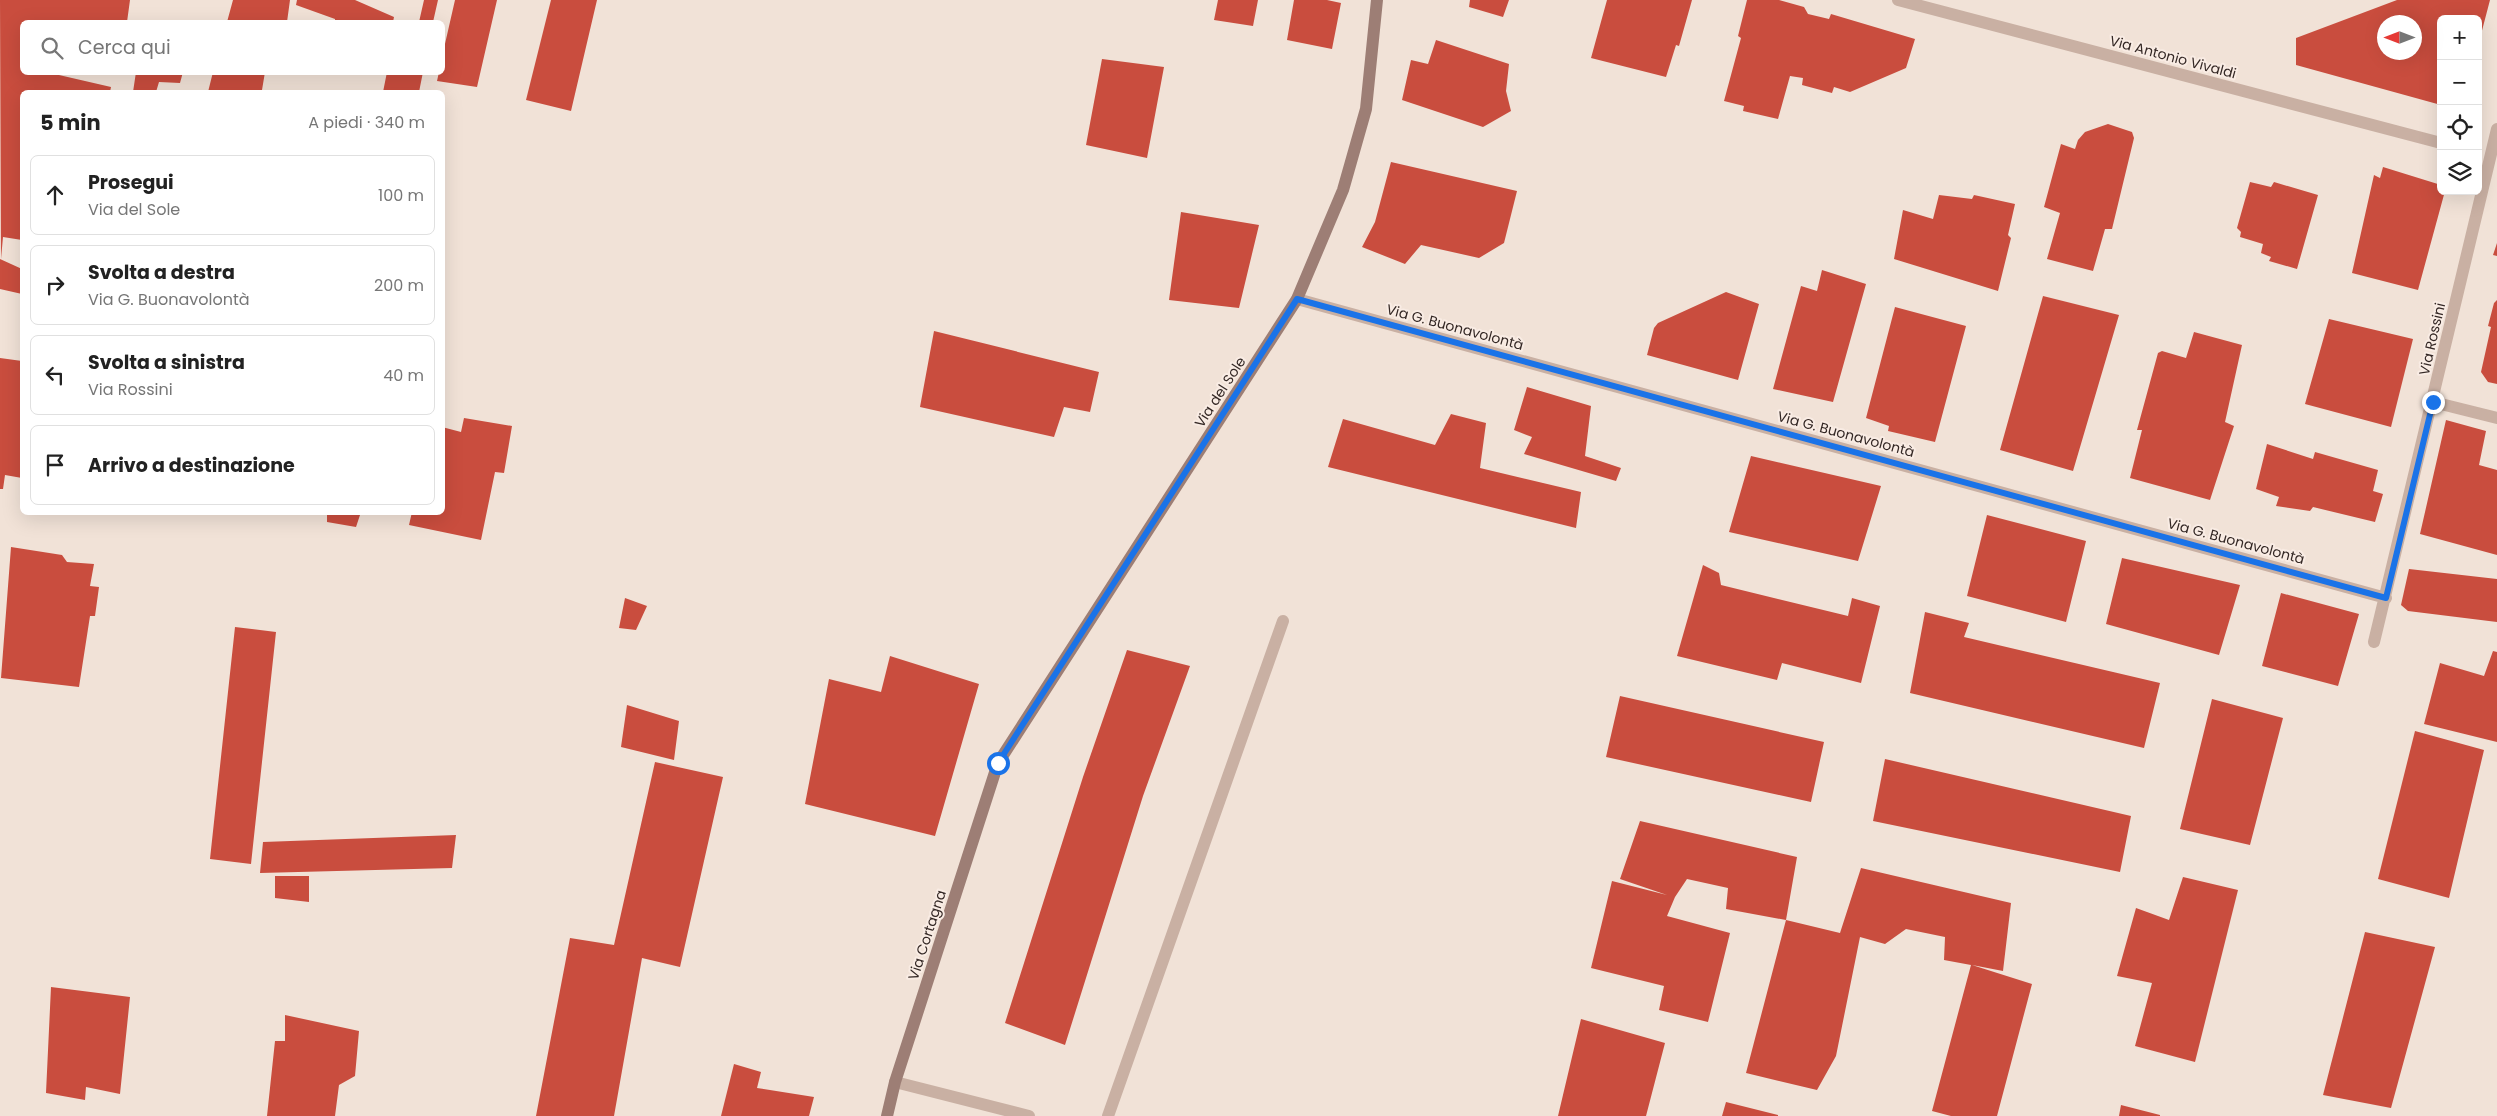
<!DOCTYPE html>
<html lang="it">
<head>
<meta charset="utf-8">
<style>
	body { margin:0; font-family:Poppins,sans-serif; background:#f2f2f2; color:#222 }
	.controls { position:absolute; right:15px; top:15px; display:grid; overflow:hidden; border-radius:8px; box-shadow:0 5px 20px #0002 }
	.controls button { width:45px; height:45px; display:grid; place-items:center; padding:0; border:0; border-bottom:1px solid #e0e0e0; background:#fff; color:#222; font:25px sans-serif }
	.compass { position:absolute; left:2377px; top:15px; width:45px; height:45px; border-radius:50%; background:#fff; box-shadow:0 5px 20px #0002; rotate:270deg }
	.stop { position:absolute; width:15px; height:15px; margin:-11px; border:4px solid #1a73e8; border-radius:50%; background:#fff }
	.stop.end { background:#1a73e8; border-color:#fff; box-shadow:0 1px 5px #0008 }
	.list { margin:0; padding:0; list-style:none }
	h2 { display:flex; justify-content:space-between; align-items:center; height:65px; margin:0; padding:0 20px; font-size:21px }
	h2 small { font-size:16px; font-weight:400; color:#767676 }
	.list li { display:grid; grid-template-columns:32px 1fr auto; gap:15px; align-items:center; box-sizing:border-box; height:80px; margin:0 10px 10px; padding:0 10px; border:1px solid #e0e0e0; border-radius:8px }
	.list b { display:block; font-size:19px; white-space:nowrap }
	.list p { margin:0; font-size:16px; white-space:nowrap; color:#767676 }
	.list em { font-size:16px; font-style:normal; color:#767676 }
	.icon { flex:none; width:28px; height:28px; fill:none; stroke:currentColor; stroke-width:2; stroke-linecap:round; stroke-linejoin:round }
	.map { position:relative; flex:none; width:2497px; height:1116px; overflow:hidden }
	.search { position:absolute; background:#fff; box-shadow:0 5px 20px #0002; left:20px; top:20px; width:425px; height:55px; display:flex; align-items:center; gap:12px; box-sizing:border-box; padding:0 18px; border-radius:8px; color:#767676; font-size:19px }
	.panel { position:absolute; background:#fff; box-shadow:0 5px 20px #0002; left:20px; top:90px; width:425px; height:425px; border-radius:8px }
	.map>svg:first-child { display:block }
	.building { fill:#c94d3e; fill-rule:evenodd }
	.lines { fill:none; stroke-linecap:round; stroke-linejoin:round }
	.street { stroke:#c9b0a3; stroke-width:12 }
	.secondary { stroke:#9d7e75; stroke-width:12 }
	.route { stroke:#1a73e8; stroke-width:6 }
	.labels { text-anchor:middle; dominant-baseline:central; stroke-width:4; stroke-linejoin:round; paint-order:stroke }
	.street-label { font-size:14px; fill:#342825; stroke:#f9ece4 }
</style>
</head>
<body>
<div class="map">
<svg width="2497" height="1116" viewBox="0 0 2497 1116">
	<rect width="100%" height="100%" fill="#f1e2d7"/>
	<path class="building" d="M0,0H130L127,22H22V72H46L111,87L110,92H22V240L3,237L1,259Z
		M233,0H290L287,22H227Z
		M297,0H355L394,17L393,22H335V19L296,5Z
		M424,0H438L433,22H419Z
		M455,0H497L477,87L437,81L439,72H442V57Z
		M551,0H597L571,111L526,100Z
		M1218,0H1258L1253,26L1214,20Z
		M1294,0H1327L1341,3L1332,49L1287,40Z
		M1470,0H1509L1503,17L1469,7Z
		M1607,0H1692L1679,46L1676,45L1666,77L1591,58Z
		M1747,0H1779L1804,7L1808,14L1829,19L1831,14L1915,39L1906,68L1850,92L1834,87L1832,93L1802,85L1803,78L1790,76L1778,119L1743,111L1744,106L1724,101L1741,38L1738,36Z
		M2397,0H2490L2479,42L2478,19H2441V105L2296,65V38ZM2384,22H2414V52H2384Z
		M1436,40L1509,64L1506,91L1511,111L1483,127L1402,100L1411,60L1428,64Z
		M1102,59L1164,67L1147,158L1086,145Z
		M136,72H183L180,83L159,82L156,92H133Z
		M213,72H265L262,90L268,92H208Z
		M387,72H423L419,92H383Z
		M2108,124L2132,132L2134,138L2112,229H2105L2093,271L2047,259L2060,213L2044,207L2061,144L2075,149L2078,140L2085,132Z
		M1391,162L1517,191L1504,243L1479,258L1421,245L1405,264L1362,247L1375,222Z
		M2383,167L2441,185V191H2445L2418,290L2352,273L2374,175L2380,178Z
		M2250,182L2271,187L2274,182L2318,195L2297,269L2269,261L2271,257L2261,253L2263,244L2240,237L2241,232L2237,228Z
		M1939,195L1972,199L1974,195L2015,204L2008,235L2011,238L1998,291L1894,259L1903,210L1933,219Z
		M1181,212L1259,225L1239,308L1169,300Z
		M2497,243V256L2493,255Z
		M0,259L22,269V294L0,289Z
		M1822,270L1866,284L1833,402L1773,389L1801,286L1817,291Z
		M1726,292L1759,304L1738,380L1647,355L1654,328L1658,323Z
		M2043,296L2119,315L2073,471L2000,450Z
		M2497,300V384L2488,382L2481,372L2491,327L2488,326L2494,303Z
		M1895,307L1966,326L1935,442L1888,431L1889,426L1866,418Z
		M2329,319L2413,339L2391,427L2305,404Z
		M934,331L1099,372L1090,412L1064,407L1054,437L920,407Z
		M2194,332L2242,345L2225,422L2234,426L2210,500L2130,478L2142,430H2137L2158,353L2162,351L2186,358Z
		M0,358L22,361V478L5,475L3,489H0Z
		M1527,387L1591,406L1585,456L1621,468L1616,481L1524,454L1532,437L1514,430Z
		M1451,414L1486,423L1480,468L1581,492L1576,528L1328,467L1343,419L1435,445Z
		M464,418L512,426L504,473L495,472L481,540L409,525L412,512H442V427L461,432Z
		M2446,420L2486,431L2479,465L2497,470V555L2420,534Z
		M2267,444L2313,459L2315,452L2378,470L2373,491L2383,494L2375,522L2313,507L2310,511L2276,506L2279,497L2256,489Z
		M1751,456L1881,486L1858,561L1729,532Z
		M327,512H361L356,527L327,522Z
		M1987,515L2086,541L2066,622L1967,596Z
		M11,547L62,555L67,562L94,564L90,586L99,587L95,616H90L79,687L1,678Z
		M2122,558L2240,585L2219,655L2106,624Z
		M1703,565L1719,573L1721,585L1848,616L1852,598L1880,606L1861,683L1782,663L1777,680L1677,656Z
		M2409,569L2497,579V622L2408,611L2401,605Z
		M2281,593L2359,614L2338,686L2262,666Z
		M625,598L647,606L636,630L619,628Z
		M1925,612L1969,623L1964,637L2160,683L2144,748L1910,693Z
		M235,627L276,632L251,864L210,859Z
		M1127,650L1190,666L1143,796L1065,1045L1005,1023L1083,777Z
		M2493,651L2497,652V742L2424,724L2440,663L2484,676Z
		M890,656L979,684L935,836L805,804L829,679L881,692Z
		M1620,696L1824,742L1811,802L1606,757Z
		M2212,699L2283,718L2250,845L2180,829Z
		M627,705L679,721L674,760L621,747Z
		M2415,731L2484,750L2449,898L2378,879Z
		M1885,759L2131,816L2120,872L1873,821Z
		M655,762L723,777L680,967L642,958L614,1116H536L570,938L614,945Z
		M1640,821L1797,857L1786,920L1726,909L1728,888L1687,879L1675,897L1667,916L1730,933L1708,1022L1659,1010L1664,986L1591,968L1612,881L1667,895L1620,879Z
		M456,835L452,868L260,873L263,842Z
		M1861,868L2011,903L2003,971L1972,965L2032,984L1997,1116H1951L1932,1111L1971,965L1944,960L1945,937L1906,929L1885,944L1860,937L1836,1056L1817,1090L1746,1073L1786,920L1840,933Z
		M275,876H309V902L275,898Z
		M2183,877L2238,890L2195,1062L2135,1046L2152,983L2117,976L2136,908L2169,920Z
		M2365,932L2435,947L2391,1108L2323,1095Z
		M51,987L130,997L120,1094L86,1087L85,1100L46,1093Z
		M285,1015L359,1031L355,1076L339,1085L335,1116H267L275,1041H285Z
		M1581,1019L1665,1043L1646,1116H1558Z
		M734,1064L761,1072L757,1088L814,1097L809,1116H721Z
		M1726,1102L1778,1115V1116H1722Z
		M2121,1105L2160,1115V1116H2119Z"/>
	<g class="lines">
		<path class="street" d="M1898,0L2441,143
			M1297,299L2386,598
			M2433,402L2497,418
			M2374,642L2497,129
			M895,1082L1029,1116
			M1108,1116L1283,621"/>
		<path class="secondary" d="M887,1116L895,1082L998,763L1297,299L1343,190L1366,109L1377,0"/>
	</g>
	<g class="lines">
		<path class="route" d="M998,763L1297,299L2386,598L2433,402"/>
	</g>
	<g class="labels">
		<g class="street-label">
			<text transform="translate(2173 57) rotate(15)">Via Antonio Vivaldi</text>
			<text transform="translate(1455 327) rotate(15)">Via G. Buonavolontà</text>
			<text transform="translate(2432 339) rotate(-77)">Via Rossini</text>
			<text transform="translate(1220 392) rotate(-57)">Via del Sole</text>
			<text transform="translate(1846 434) rotate(15)">Via G. Buonavolontà</text>
			<text transform="translate(2236 541) rotate(15)">Via G. Buonavolontà</text>
			<text transform="translate(927 935) rotate(-72)">Via Cortagna</text>
		</g>
	</g>
</svg>
<div class="controls">
<button>+</button>
<button>−</button>
<button><svg class="icon" aria-label="locate" viewBox="0 0 24 24"><circle cx="12" cy="12" r="6"/><path d="M12 2v4M12 18v4M2 12h4M18 12h4"/></svg></button>
<button><svg class="icon" aria-label="layers" viewBox="0 0 24 24"><path d="M12 4l9 5-9 5-9-5zM3 14l9 5 9-5"/></svg></button>
</div>
<svg class="compass" viewBox="-18 -18 36 36"><path d="M0-13l5 13h-10z" fill="#e53935"/><path d="M0 13l5-13h-10z" fill="#767676"/></svg>
<div class="stop" style="left:998px;top:763px"></div>
<div class="stop end" style="left:2433px;top:402px"></div>
<div class="search"><svg class="icon" aria-label="search" viewBox="0 0 24 24"><circle cx="10" cy="10" r="6"/><path d="M15 15l6 6"/></svg>Cerca qui</div>
<section class="panel">
<h2>5 min<small>A piedi · 340 m</small></h2>
<ul class="list">
<li><svg class="icon" aria-label="ahead" viewBox="0 0 24 24"><path d="M12 20V5M6 11l6-6 6 6"/></svg><div><b>Prosegui</b><p>Via del Sole</p></div><em>100 m</em></li>
<li><svg class="icon" aria-label="right" viewBox="0 0 24 24"><path d="M7 20v-9h11M14 6l5 5-5 5"/></svg><div><b>Svolta a destra</b><p>Via G. Buonavolontà</p></div><em>200 m</em></li>
<li><svg class="icon" aria-label="left" viewBox="0 0 24 24"><path d="M17 20v-9H6M10 6l-5 5 5 5"/></svg><div><b>Svolta a sinistra</b><p>Via Rossini</p></div><em>40 m</em></li>
<li><svg class="icon" aria-label="arrive" viewBox="0 0 24 24"><path d="M6 21V4h12l-3 4 3 4H6"/></svg><div><b>Arrivo a destinazione</b></div></li>
</ul>
</section>
</div>
</body>
</html>
